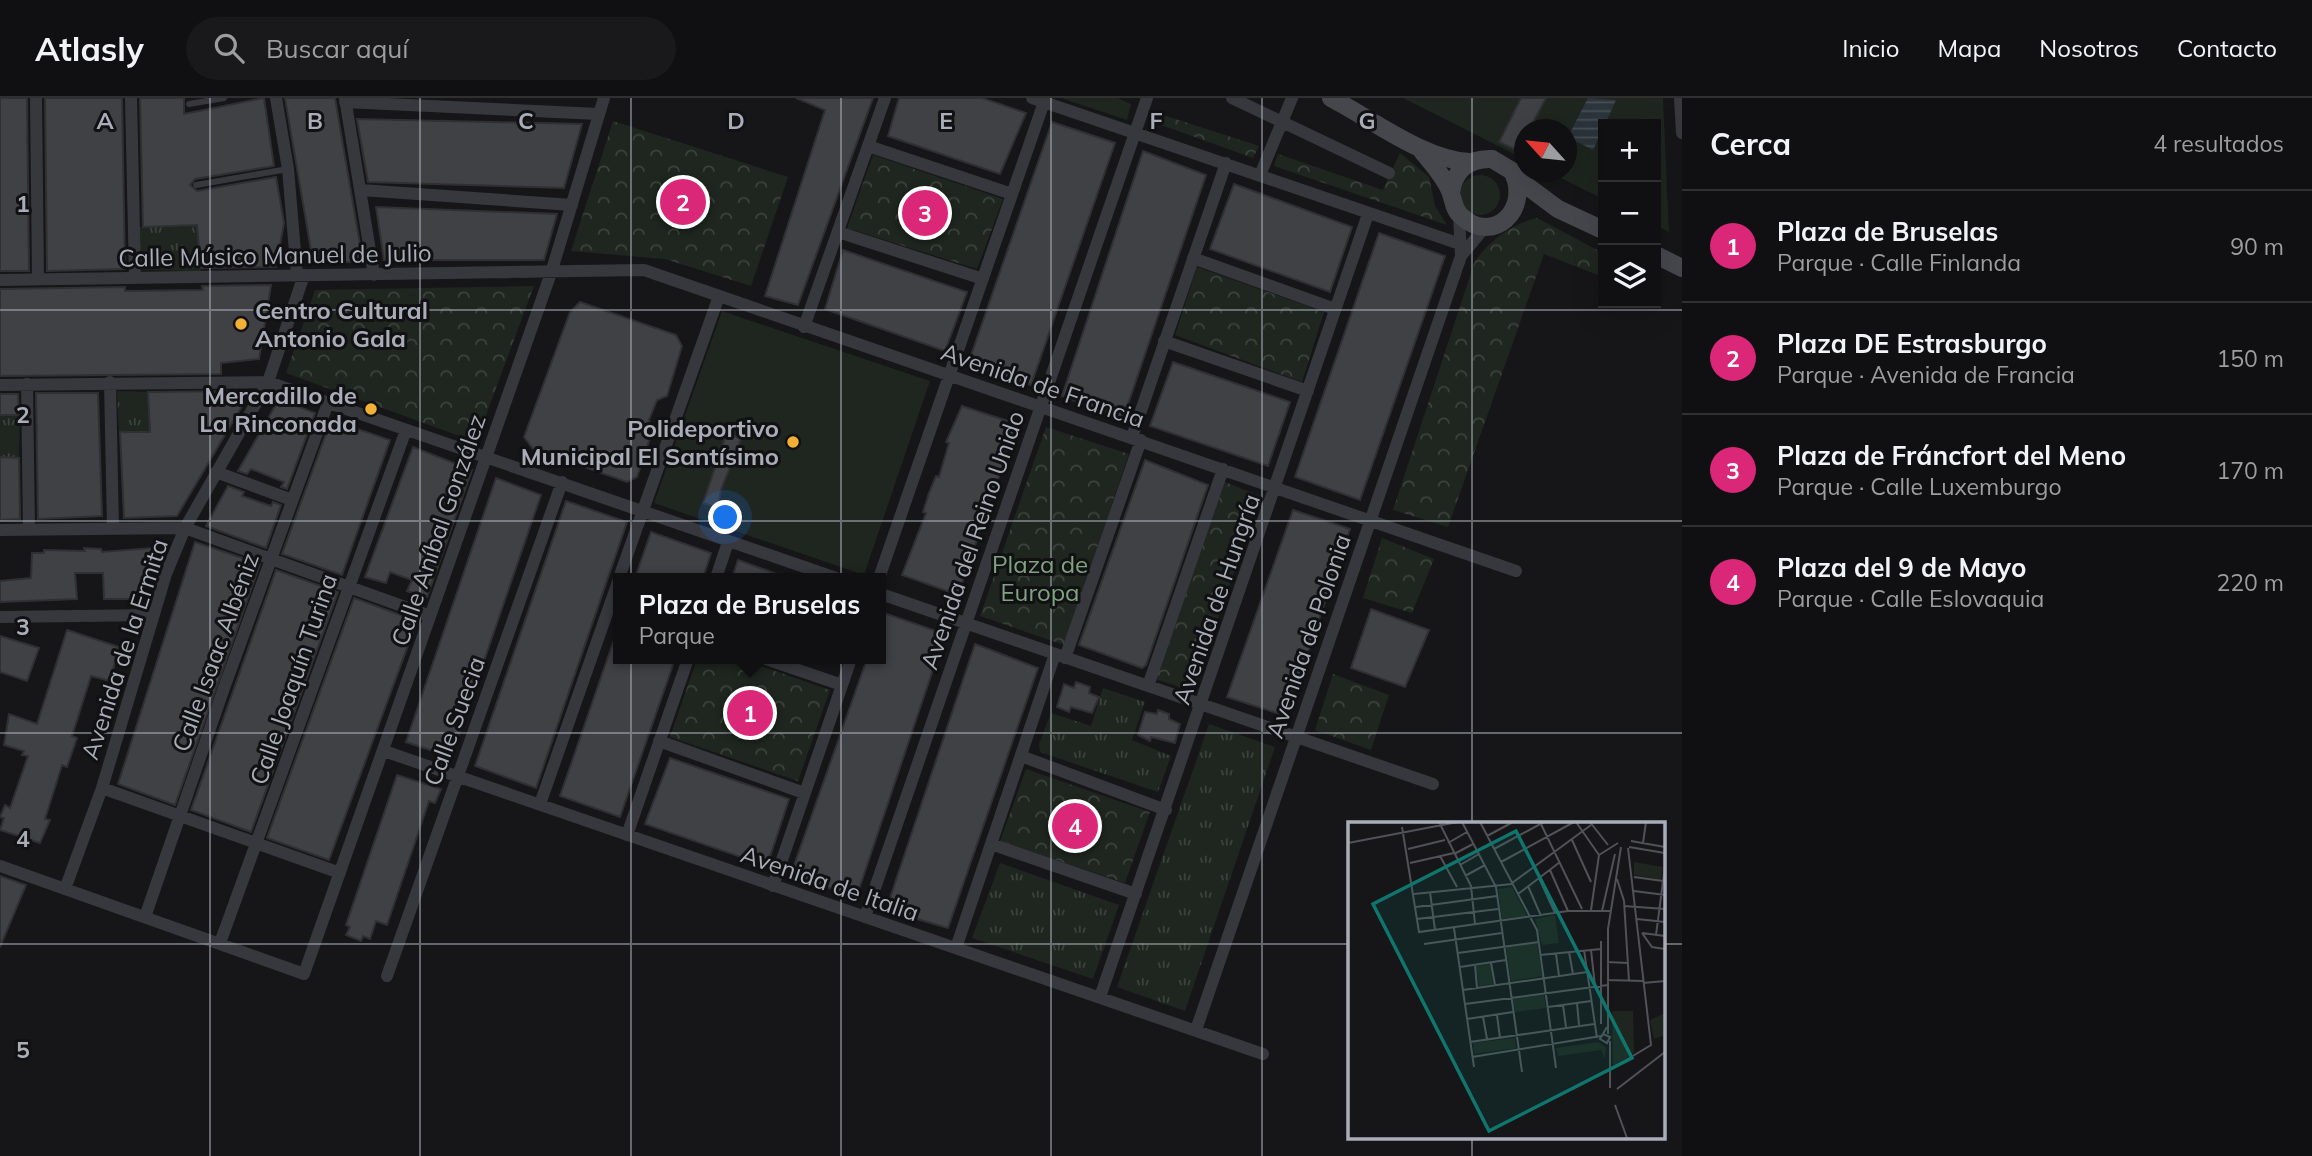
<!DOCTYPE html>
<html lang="es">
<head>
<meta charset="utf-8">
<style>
	body { margin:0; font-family:Mulish,sans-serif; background:#19191b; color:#f1f3f6 }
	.controls { position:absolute; right:21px; top:21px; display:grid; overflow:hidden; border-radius:0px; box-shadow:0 7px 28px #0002 }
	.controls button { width:63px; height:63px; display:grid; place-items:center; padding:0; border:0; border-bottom:2px solid #303032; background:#101012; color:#f1f3f6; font:35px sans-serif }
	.compass { position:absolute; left:1514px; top:21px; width:63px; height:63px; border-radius:50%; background:#101012; box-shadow:0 7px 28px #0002; rotate:297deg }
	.you { position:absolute; left:726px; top:420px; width:24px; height:24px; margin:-18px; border:5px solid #fff; border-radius:50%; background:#1a73e8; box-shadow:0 0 0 10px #1a73e833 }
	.badge { display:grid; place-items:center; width:46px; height:46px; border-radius:50%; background:#db2777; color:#fff; font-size:23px; font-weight:700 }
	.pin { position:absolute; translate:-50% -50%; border:4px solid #fff; box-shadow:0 2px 7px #0006 }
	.popup { position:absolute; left:613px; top:475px; width:273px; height:91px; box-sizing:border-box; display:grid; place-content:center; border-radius:0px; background:#101012; filter:drop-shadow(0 2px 5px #0005); font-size:23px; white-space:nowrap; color:#9c9d9f }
	.popup b { font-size:26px; color:#f1f3f6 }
	.popup::after { content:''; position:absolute; left:50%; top:100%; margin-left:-14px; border:14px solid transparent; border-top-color:#101012 }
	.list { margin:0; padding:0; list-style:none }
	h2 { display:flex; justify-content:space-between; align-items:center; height:91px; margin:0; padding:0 28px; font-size:30px }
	h2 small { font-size:23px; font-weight:400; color:#9c9d9f }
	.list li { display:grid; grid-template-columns:46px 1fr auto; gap:21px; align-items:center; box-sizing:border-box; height:112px; padding:0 28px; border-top:2px solid #303032 }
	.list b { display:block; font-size:26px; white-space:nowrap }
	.list p { margin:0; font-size:23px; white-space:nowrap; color:#9c9d9f }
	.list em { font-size:23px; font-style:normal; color:#9c9d9f }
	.icon { flex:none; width:38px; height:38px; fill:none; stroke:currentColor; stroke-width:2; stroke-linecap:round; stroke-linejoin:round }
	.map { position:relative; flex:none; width:1682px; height:1058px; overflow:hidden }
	header { display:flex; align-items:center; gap:42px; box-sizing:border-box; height:98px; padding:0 35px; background:#101012; border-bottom:2px solid #303032 }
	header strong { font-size:33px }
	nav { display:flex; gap:38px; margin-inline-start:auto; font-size:24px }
	.search { width:490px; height:63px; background:#19191b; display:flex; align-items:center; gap:18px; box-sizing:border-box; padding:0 24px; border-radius:38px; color:#9c9d9f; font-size:26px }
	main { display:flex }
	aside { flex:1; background:#101012 }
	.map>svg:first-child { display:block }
	.grass { fill:url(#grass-tufts) }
	.park { fill:url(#park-crowns) }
	.garden { fill:#1e261f }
	.water { fill:url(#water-rules) }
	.building { fill:#404145; stroke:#303034; stroke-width:2 }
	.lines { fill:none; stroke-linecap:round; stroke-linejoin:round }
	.lane { stroke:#37383d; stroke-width:6 }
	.street { stroke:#37383d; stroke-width:12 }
	.secondary { stroke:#45474d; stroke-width:18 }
	.grid { fill:none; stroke:#a8adb8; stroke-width:2; stroke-opacity:0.55 }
	.poi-dot { fill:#f2b134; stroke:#111113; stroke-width:2.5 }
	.labels { text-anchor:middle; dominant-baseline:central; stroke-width:6; stroke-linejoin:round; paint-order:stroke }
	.street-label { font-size:24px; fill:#a8adb8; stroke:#111113 }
	.poi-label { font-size:24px; font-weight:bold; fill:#a8adb8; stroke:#111113; text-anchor:end }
	.park-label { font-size:24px; fill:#7fa381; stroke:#111113 }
	.inset-road { fill:none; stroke:#505258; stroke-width:2 }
	.view { fill:#0f766e; fill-opacity:0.15; stroke:#0f766e; stroke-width:3.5 }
	.inset-edge { fill:none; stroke:#a8adb8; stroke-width:3.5 }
	.grid-label { font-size:23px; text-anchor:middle; font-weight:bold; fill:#a8adb8; stroke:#111113; stroke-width:6; stroke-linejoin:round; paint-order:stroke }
</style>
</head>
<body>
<header>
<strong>Atlasly</strong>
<div class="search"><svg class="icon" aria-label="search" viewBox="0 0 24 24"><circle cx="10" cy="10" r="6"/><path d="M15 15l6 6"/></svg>Buscar aquí</div>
<nav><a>Inicio</a><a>Mapa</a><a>Nosotros</a><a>Contacto</a></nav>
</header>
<main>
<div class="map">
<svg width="1682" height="1058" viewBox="0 0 1682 1058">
	<defs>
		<pattern id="grass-tufts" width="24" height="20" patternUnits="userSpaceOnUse" patternTransform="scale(1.75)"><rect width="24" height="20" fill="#1e261f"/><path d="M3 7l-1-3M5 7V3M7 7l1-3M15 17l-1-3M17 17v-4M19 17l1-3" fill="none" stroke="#3c433d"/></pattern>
		<pattern id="park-crowns" width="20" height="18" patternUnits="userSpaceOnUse" patternTransform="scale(1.75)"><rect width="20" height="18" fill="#1e261f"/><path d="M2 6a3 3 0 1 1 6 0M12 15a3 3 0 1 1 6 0" fill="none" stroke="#3c433d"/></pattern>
		<pattern id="water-rules" width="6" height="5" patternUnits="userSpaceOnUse" patternTransform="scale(1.75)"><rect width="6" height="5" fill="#2c353c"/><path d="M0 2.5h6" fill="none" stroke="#485056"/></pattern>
	</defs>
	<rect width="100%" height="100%" fill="#161618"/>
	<path class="grass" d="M197,127L201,173L137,172V129Z
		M117,293L148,294L150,334H119Z
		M0,317H20L19,360L0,359Z
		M1103,590L1145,604L1132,642L1171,658L1158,694L1040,654L1039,646L1051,615L1091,628Z
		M1209,626L1275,649L1185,913L1117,889Z
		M1000,765L1119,807L1093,881L972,840Z"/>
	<path class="park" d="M1157,15L1259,48L1253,60L1153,24Z
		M613,23L788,79L751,188L665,161L571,153Z
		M1400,55L1429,79L1435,108L1447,127L1274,68L1278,56L1383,92Z
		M873,57L1003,101L977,171L847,130Z
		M1537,120L1603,155V179L1544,156L1448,429L1393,412L1475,163C1490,142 1512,126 1537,120Z
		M1197,169L1324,214L1302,284L1175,237Z
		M534,188L476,344L286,275L315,192Z
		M1046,329L1129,356L1064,547L980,518Z
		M1225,384L1260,398L1193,593L1155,581Z
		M1382,440L1434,461L1412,515L1363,500Z
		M697,561H740L830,592L798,683L670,639Z
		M1333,576L1389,597L1371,652L1315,632Z
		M1026,671L1150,714L1125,785L1000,743Z"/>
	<path class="garden" d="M1061,0H1118L1131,6L1127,22Z
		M1403,0H1663L1669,134L1656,127V26H1603V101L1549,74H1566V32H1524V61Z
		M1460 97a20 20 0 1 1 40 0a20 20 0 1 1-40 0Z
		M722,213L930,283L864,477L654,405Z"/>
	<path class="water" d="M1588,0L1616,2L1593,52L1568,39Z"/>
	<path class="building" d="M0,0H27L29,173H0Z
		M45,0H122L125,171L47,173Z
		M140,0H184V16L264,0L274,68L195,81L190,87L197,93L276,79L284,125L276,169L201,170L197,127L143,129Z
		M285,0H335L363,164H313Z
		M796,0H873L798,207L765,198L825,12Z
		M899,0H982L1026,15L1000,76L888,38Z
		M1521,0H1546L1529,32H1524V41L1518,53L1499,44Z
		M357,21L582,26L564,90L368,84Z
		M1052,24L1115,45L1031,287L968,266Z
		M1143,53L1206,77L1123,321L1062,298Z
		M1234,86L1352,129L1330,194L1210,151Z
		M376,109L557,116L544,162H384Z
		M1379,135L1445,158L1360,402L1295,379Z
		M843,152L967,194L945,253L825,211Z
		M271,187L259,261L221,265V276L0,278V191L125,189V193L203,192L202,188Z
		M580,204L676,237L682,248L667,298L657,302L649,322L653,331L637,379L627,384L533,351L524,339L570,214Z
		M1173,264L1290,304L1268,368L1150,328Z
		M251,293L177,418L124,420L120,334H150L148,294Z
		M36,295H98L102,418L38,421Z
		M0,296H18L19,317H0Z
		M279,301L315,315L287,391L281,389L284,384L251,371L247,376L238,373Z
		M962,308L1017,326L958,497L902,477L926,415L923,414L929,395L936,378L939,379L949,345L946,344Z
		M331,322L390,342L342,477L282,456Z
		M727,334L741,341L721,392L718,410L703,405Z
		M413,349L472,372L427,499L407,493L412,482L390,474L386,485L365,479Z
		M0,359L19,360L20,421L0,422Z
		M1145,362L1208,387L1146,567L1142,570L1079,547Z
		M496,380L541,397L451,659L406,644Z
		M228,388L244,394L242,398L271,408L273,404L281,407L266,450L206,428Z
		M566,403L627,424L536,690L475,668Z
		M1293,412L1350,431L1286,618L1227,599Z
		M651,434L711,455L703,480H635Z
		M195,444L260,466L175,707L118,686Z
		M84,450L101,451L102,454L152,450L150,468L136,501H104L103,475H75L77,501L0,504V483L31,480L32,455H44V452L85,453Z
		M738,462L785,479V480H732Z
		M276,472L338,494L251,734L191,712Z
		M354,500L417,523L329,762L267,740Z
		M1371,511L1429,532L1405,589L1351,570Z
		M884,515L945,536L856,800L791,776L867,561H881Z
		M67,532L119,549L110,583L91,578L72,638L77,640L67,669L62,667L45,721L50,722L40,745L0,732L4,720L0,719L5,707L10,710L28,658L22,657L24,653L4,647L9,616L37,626Z
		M617,533L619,561H675L620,719L560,698Z
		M0,538L39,550L27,583L0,574Z
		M975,546L1038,570L948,830L886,812Z
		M1076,584L1090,589L1089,595L1099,599L1092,615L1071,609L1069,614L1057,609L1064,586L1074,590Z
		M1158,612L1169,616V621L1180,626L1175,645L1151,639L1150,643L1138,637L1145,614L1157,616Z
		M670,660L789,701L767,768L645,726Z
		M397,677L441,691L435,705L429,703L387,827L376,823L370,841L363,838L361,843L346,837L350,829L346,827Z
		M0,778L26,787L0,849Z"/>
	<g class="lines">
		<path class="lane" d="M189,6L224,0
			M196,87L288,71"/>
		<path class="street" d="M36,0L38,180
			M131,0L135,179
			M276,0L288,71L297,177
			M345,0L374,177
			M1032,0L1460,146
			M1232,0L1389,75
			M1680,0L1682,35
			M345,4L598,16
			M868,48L1012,96
			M1260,77L1292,0
			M361,92L572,107
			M838,134L983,181
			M1461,158L1486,128
			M1193,160L1335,211
			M0,182L644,172L1516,473
			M804,229L885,0
			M1164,243L1308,293
			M110,284L113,431
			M27,286L29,432
			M0,287L268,284L836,480
			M1132,339L1226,65
			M216,374L292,402
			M0,432L185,430L430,518
			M619,480L719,198
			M716,480L728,444
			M879,480L1044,4
			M881,496L1433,686
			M0,519L154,517
			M1065,560L1141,342
			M766,561L842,587
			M1148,588L1223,371
			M659,643L804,695
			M384,653L1263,956
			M1021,658L1166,712
			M102,690L340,775
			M540,706L619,481
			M627,737L688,561
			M991,746L1136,796
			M0,768L304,876L551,175L604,0
			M773,788L851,561
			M65,791L102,690L166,476L185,430L268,284L304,177
			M145,819L224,590L328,305
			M865,819L1147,0
			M220,845L406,332
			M956,850L1055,556
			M387,878L562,384
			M1100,899L1368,116
			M1196,932L1461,158L1459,117"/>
		<path class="secondary" d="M1331,0C1373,22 1423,61 1469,64
			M1422,53C1432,66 1444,78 1450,93C1454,102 1453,111 1461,118C1493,148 1532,111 1512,73L1492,61C1469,60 1454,72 1451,95
			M1515,79L1558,111L1603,132
			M1656,157L1682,170"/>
	</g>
	<path class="grid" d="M210,0V1058M420,0V1058M631,0V1058M841,0V1058M1051,0V1058M1262,0V1058M1472,0V726M0,212H1682M0,423H1682M0,635H1682M0,846H1350M1663,846H1682M1472,1039V1058"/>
	<g class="poi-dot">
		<circle cx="241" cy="226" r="7"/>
		<circle cx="371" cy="311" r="7"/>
		<circle cx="793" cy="344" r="7"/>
	</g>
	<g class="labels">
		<g class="street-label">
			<text transform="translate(275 157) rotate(-1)">Calle Músico Manuel de Julio</text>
			<text transform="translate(1043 287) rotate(19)">Avenida de Francia</text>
			<text transform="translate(438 432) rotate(-71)">Calle Aníbal González</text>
			<text transform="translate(972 442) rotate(-71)">Avenida del Reino Unido</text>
			<text transform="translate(1216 501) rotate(-71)">Avenida de Hungría</text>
			<text transform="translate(1308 538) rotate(-71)">Avenida de Polonia</text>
			<text transform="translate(124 551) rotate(-72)">Avenida de la Ermita</text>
			<text transform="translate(215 554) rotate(-70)">Calle Isaac Albéniz</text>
			<text transform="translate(293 581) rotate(-71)">Calle Joaquín Turina</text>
			<text transform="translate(454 623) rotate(-70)">Calle Suecia</text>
			<text transform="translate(830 785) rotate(19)">Avenida de Italia</text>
		</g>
		<g class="poi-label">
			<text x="255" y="212" text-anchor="start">Centro Cultural<tspan x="255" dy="28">Antonio Gala</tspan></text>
			<text x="357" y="297">Mercadillo de<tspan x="357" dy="28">La Rinconada</tspan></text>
			<text x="779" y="330">Polideportivo<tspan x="779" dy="28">Municipal El Santísimo</tspan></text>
		</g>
		<g class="park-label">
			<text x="1040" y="466">Plaza de<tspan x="1040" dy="28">Europa</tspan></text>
		</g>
	</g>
	<g transform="translate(1348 724)">
		<rect width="317" height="317" fill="#161618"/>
		<path d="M167,216L168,226L126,232L125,221Z" fill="#1e261f"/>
		<path d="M286,40L315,45L313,58L286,53ZM164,65L179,94L154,97L150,67ZM207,93L211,121L194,123L187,97ZM142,142L145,162L131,164L128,144ZM196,173L198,186L167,190L165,177ZM317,191V213L306,217L302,198ZM250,220L258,225L257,237L253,228L210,234L208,226Z" fill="#1e261f"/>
		<path d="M189,121L194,154L163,159L158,125ZM264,189H285L286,231L265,244Z" fill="#1e261f"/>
		<path class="inset-road" d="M91,0L123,64L127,102M114,0L148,65L174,250M132,0L189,108L208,246M192,0L234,87M228,0L251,33M242,0L260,23M54,5L71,110L220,89H262M139,14L165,0M224,18L243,60M283,19L317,25M0,21L110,0M100,21L119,10M295,21L298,0M281,25L317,31M60,27L97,18M146,27L196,0M106,32L125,22M92,34L109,65M153,40L226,0M62,41L106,31M112,43L131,32M202,48L220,89M117,54L137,43M286,55L315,59M191,56L207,91M269,57L276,79L281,159M164,61L243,3M180,64L193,94M286,69L317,73M82,70L87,108M66,72L164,62M170,72L212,40M276,84L317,87M68,85L149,74M243,88L251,33L270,21M254,89L267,32M69,97L150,87M289,97L317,100M106,106L126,245M294,111L304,125L317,127M294,111L317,114M308,113L317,44M253,119V202M76,122L154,111M236,128L249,216M243,128L247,164M221,130L225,152M110,131L191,120M208,132L211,154M192,133L253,127M259,140L280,141M143,141L147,163M127,143L129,166M112,145L158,138M259,158L295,159M295,161L317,159M115,168L239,150M229,181L231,203M117,182L260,163M215,183L218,205M200,185L243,179M149,193L152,216M135,195L139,217M119,197L165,190M255,212L262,215L259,221L252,217L259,205M260,212V107L273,25M262,219V266M122,220L246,202M124,235L253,214M263,247L303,223L280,26M269,267L317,230M267,283L279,316"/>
		<path class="view" d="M168,9L284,236L141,309L25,82Z"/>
		<rect width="317" height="317" class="inset-edge"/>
	</g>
	<g class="grid-label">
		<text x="105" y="31">A</text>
		<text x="315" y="31">B</text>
		<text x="526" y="31">C</text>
		<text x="736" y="31">D</text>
		<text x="946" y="31">E</text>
		<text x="1156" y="31">F</text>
		<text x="1367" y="31">G</text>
		<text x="23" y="114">1</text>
		<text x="23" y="325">2</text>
		<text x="23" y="537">3</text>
		<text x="23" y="749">4</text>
		<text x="23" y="960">5</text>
	</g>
</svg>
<div class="controls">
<button>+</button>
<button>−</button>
<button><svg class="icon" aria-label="layers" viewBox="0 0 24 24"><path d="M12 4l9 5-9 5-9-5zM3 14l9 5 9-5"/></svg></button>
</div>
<svg class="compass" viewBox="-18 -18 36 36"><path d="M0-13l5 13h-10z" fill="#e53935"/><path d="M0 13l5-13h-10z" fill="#9c9d9f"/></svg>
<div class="you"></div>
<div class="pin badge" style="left:750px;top:615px">1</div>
<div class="popup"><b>Plaza de Bruselas</b>Parque</div>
<div class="pin badge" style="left:683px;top:104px">2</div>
<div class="pin badge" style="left:925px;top:115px">3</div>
<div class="pin badge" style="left:1075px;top:728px">4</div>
</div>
<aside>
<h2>Cerca<small>4 resultados</small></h2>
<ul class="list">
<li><span class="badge">1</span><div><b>Plaza de Bruselas</b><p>Parque · Calle Finlanda</p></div><em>90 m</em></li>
<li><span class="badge">2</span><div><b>Plaza DE Estrasburgo</b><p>Parque · Avenida de Francia</p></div><em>150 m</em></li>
<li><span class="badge">3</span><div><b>Plaza de Fráncfort del Meno</b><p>Parque · Calle Luxemburgo</p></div><em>170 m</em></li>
<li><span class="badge">4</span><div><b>Plaza del 9 de Mayo</b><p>Parque · Calle Eslovaquia</p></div><em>220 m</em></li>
</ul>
</aside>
</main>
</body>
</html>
